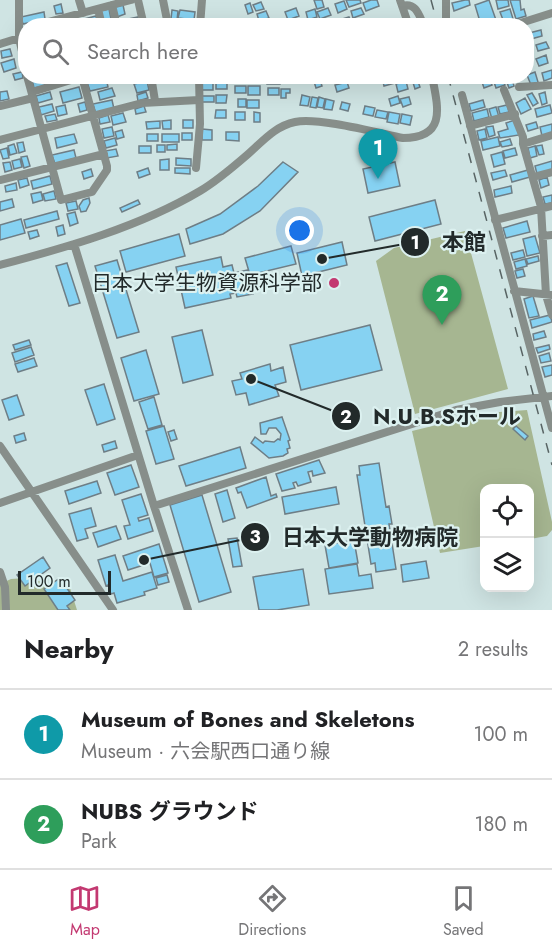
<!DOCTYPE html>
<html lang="en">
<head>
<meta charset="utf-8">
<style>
	body { margin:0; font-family:Jost,"Noto Sans JP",sans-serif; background:#f2f2f2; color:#202124 }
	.controls { position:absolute; right:18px; bottom:18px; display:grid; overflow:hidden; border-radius:12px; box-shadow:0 6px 24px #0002 }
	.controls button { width:54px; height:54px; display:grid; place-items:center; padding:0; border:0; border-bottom:2px solid #e0e0e0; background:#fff; color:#202124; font:30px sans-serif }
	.scale { position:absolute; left:18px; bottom:15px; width:93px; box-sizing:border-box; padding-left:6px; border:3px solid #222a2a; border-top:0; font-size:16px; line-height:21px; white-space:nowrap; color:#222a2a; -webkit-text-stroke:4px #dcf1f0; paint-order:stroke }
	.you { position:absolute; left:300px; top:231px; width:21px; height:21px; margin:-15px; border:4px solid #fff; border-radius:50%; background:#1a73e8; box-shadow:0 0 0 9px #1a73e833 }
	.badge { display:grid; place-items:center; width:39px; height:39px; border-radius:50%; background:#c33971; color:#fff; font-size:20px; font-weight:700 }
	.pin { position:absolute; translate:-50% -50px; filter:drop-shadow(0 2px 3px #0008) }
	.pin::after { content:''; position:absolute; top:32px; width:21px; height:18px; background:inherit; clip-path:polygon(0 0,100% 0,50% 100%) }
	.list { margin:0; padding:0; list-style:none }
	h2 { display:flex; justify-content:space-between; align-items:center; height:78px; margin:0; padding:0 24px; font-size:26px }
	h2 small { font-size:20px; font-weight:400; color:#757577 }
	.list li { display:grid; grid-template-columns:39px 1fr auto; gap:18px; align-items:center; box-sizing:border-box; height:90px; padding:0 24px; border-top:2px solid #e0e0e0 }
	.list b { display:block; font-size:22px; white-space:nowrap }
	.list p { margin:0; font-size:20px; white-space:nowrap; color:#757577 }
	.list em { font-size:20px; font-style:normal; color:#757577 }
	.icon { flex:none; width:33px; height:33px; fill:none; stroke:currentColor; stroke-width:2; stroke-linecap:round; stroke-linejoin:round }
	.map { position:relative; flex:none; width:552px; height:610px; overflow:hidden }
	.search { position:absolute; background:#fff; box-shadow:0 6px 24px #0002; left:18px; right:18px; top:18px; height:66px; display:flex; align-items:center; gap:15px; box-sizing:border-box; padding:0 21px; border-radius:24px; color:#757577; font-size:22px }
	.sheet { height:258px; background:#fff }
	nav { display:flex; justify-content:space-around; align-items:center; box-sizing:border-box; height:84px; border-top:2px solid #e0e0e0; background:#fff; font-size:16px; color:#757577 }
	nav a { display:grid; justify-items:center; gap:3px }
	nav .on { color:#c33971 }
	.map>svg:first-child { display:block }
	.green { fill:#a6b691 }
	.building { fill:#86d2f2; stroke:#6e7e86; stroke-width:1.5 }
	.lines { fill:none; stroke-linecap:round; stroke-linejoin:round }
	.minor { stroke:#878e8a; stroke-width:8 }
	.rail { stroke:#586464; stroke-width:1.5; stroke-dasharray:10 10; stroke-linecap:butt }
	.poi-dot { fill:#c33971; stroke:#dcf1f0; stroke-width:2 }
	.labels { text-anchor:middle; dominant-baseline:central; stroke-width:4.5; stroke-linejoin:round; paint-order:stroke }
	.poi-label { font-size:21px; fill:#222a2a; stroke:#dcf1f0; text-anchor:end }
	.leader { fill:none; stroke:#222a2a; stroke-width:2 }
	.callout-dot { fill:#222a2a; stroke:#dcf1f0; stroke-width:2 }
	.mark-label { font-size:18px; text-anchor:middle; font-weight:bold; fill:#fff }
	.callout-label { font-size:22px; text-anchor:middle; font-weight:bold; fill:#222a2a; stroke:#dcf1f0; stroke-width:4.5; stroke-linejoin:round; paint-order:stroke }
</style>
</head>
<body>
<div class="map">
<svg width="552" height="610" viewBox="0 0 552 610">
	<rect width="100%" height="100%" fill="#cfe4e3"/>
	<path class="green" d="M465,231L508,389L415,414L376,261L394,248Z
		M527,410L552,522V530L547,536L530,539V488H484V546L440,553L412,431L486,413Z
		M26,578C41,580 54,588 70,588L77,610H0V584L11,579Z"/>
	<path class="building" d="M314,0H322L324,7L317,9Z
		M346,0H360L361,3L349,7Z
		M371,0H377L379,6L366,11L363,3Z
		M465,0H469L470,5L454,11L452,3Z
		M489,0L496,20L481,25L475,5Z
		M496,0H508L509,6L498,9Z
		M510,0H520L521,10L524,9L526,16L516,19Z
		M344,1L347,9L338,13L335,4Z
		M261,2L264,9L256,11L253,5Z
		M250,3L253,12L248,14L245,5Z
		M61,4L63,13L56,14L54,6Z
		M123,5L125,14L117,17L115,7Z
		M296,8L299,16L288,20L285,12Z
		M328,8L331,15L320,19L317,12Z
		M361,8L364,14L353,18L351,11Z
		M109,9L111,19L102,21L100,11Z
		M315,9L317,17L308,20L306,12Z
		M510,9L514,22L505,25L500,12Z
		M172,10L178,11L177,20L171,19Z
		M180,10L195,12L194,20L178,18Z
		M266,11L269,18L259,21L257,14Z
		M44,12L45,19L23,24L21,17Z
		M96,16L98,25L86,26L84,19Z
		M138,17L139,23L130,25L128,19Z
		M349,17L352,24L341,26L339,20Z
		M541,30L542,36L531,39L529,33Z
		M546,42L549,48L538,51L536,45Z
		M10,49L12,56L2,58L1,51Z
		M546,55L548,63L539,66L536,59Z
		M14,59L16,68L4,72L1,63Z
		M552,70V78L544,81L542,73Z
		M22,72L23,78L15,80L13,74Z
		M535,72L538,82L531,85L527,75Z
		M267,76H280V84H267Z
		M281,76H294V81H281Z
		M392,76L395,83L384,86L382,77Z
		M411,76H416L420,87L415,89Z
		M511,76L514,86L509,88L505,77Z
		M319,77L322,86L316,88L313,78Z
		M489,77L492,85L484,88L481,79Z
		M502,77L505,85L496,88L493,79Z
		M43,78L45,86L34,88L32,80Z
		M106,78L108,87L90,91L87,82Z
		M147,81L149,90L137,93L134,84Z
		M216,81H227V89H216Z
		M406,81L408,89L398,92L396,84Z
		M201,82L213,83V90H201Z
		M347,82L349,88L337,92L335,85Z
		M235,86H246V93H235Z
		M248,86H260V95H248Z
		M79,87L82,98L63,103L60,92Z
		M112,88L115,96L100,100L98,92Z
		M268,88H279V95H268Z
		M281,89H290V93H286V98H281Z
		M7,91L9,99L0,101V92Z
		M50,92L52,99L38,103L36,96Z
		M146,92L148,98L138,101L137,95Z
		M545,92L547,103L542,105L539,94Z
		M532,93L538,103L533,106L527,95Z
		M216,95H227L226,103H216Z
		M302,95L310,97L308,106L300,105Z
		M202,96H214V102H202Z
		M398,96L400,103L391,106L389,99Z
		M312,97L318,98L316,108L310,107Z
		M319,97L325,99L323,108L317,107Z
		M409,97L411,104L403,107L400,99Z
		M525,98L531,109L521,114L516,103Z
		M238,99H246V107H238Z
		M326,99L334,101L332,110L324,109Z
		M112,100L114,109L96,114L93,104Z
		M247,100H259V108H247Z
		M483,100L485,107L471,111L469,104Z
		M85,102L87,110L80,112L78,104Z
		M342,102L350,104L348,111L340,109Z
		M52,104L54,111L41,115L39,107Z
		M65,105L67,114L58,116L56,107Z
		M507,105L509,112L500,114L498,107Z
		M550,105L552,113L537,117L535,109Z
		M144,106L146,112L136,114L135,109Z
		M365,106L375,108L373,116L363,114Z
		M496,107L499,117L492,119L489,109Z
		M487,109L489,117L474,121L472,113Z
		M216,110H226V118H215Z
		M377,110L388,112L386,119L375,117Z
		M235,112H245V120H235Z
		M254,112L260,113V122H254Z
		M389,112L400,114L398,124L387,122Z
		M123,113L126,122L113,125L111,116Z
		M55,114L57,120L47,122L45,116Z
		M402,114L412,116L410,125L400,123Z
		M108,115L110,122L100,124L99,118Z
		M171,120V129H163L162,121Z
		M183,120H193V128H183Z
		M515,120L519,135L500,138L498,132L508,129L506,123Z
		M160,121V128L147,129L146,122Z
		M536,122L538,128L528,131L526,125Z
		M552,124V133L542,136L540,127Z
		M493,126L495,135L489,137L486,127Z
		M112,127L114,136L104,138L102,129Z
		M202,129L212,130V140H202Z
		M485,129L487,138L479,140L477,131Z
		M122,130L124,137L117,139L115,132Z
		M226,132H239V141L226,140Z
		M182,133H192V140H182Z
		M74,134L77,143L57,148L55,138Z
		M147,134H158V141H147Z
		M162,134H179V142H162Z
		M498,137L500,146L483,150L481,141Z
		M115,138L117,145L106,148L104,141Z
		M510,139L512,145L502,147L500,142Z
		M23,142L25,151L19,153L17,143Z
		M14,144L17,153L10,155L8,146Z
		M177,144V150H167V145Z
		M157,145H165V152H157Z
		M542,145L544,154L539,155L536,146Z
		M139,146H151V153H139Z
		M535,146L537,156L530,158L528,148Z
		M7,148L9,158L3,159L0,150Z
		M515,148L517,155L505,158L503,151Z
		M116,149L118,156L107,158L105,151Z
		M74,150L76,158L55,164L52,155Z
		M502,152L505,164L494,167L491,155Z
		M27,156L30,166L24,168L21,157Z
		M176,158L191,159V166L176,165Z
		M20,159L22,167L14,169L12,161Z
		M169,159V170H160V160Z
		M552,161V170L537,174L535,166Z
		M10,162L12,170L5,172L3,163Z
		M283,162L298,172L260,211L223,234L190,244L186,229L220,214L258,186Z
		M395,162L400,186L368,193L363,169Z
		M148,168L150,174L139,178L137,172Z
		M175,168H190V174L175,173Z
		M91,169L93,176L84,179L82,172Z
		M505,170L507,176L493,180L491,173Z
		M528,170L530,177L512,182L510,175Z
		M50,176L52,184L33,189L31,181Z
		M547,177L549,185L541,188L539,180Z
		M27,178L29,185L20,188L18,180Z
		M16,183L17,190L6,192L5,186Z
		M511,186L512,193L495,197L494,190Z
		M54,191L56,199L45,201L43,194Z
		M41,192L43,200L33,203L31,194Z
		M552,195V203L545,204L543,197Z
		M89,198L90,203L86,211L81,212L79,206L83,200Z
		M12,199L14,207L0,211V202Z
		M138,200L140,204L122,212L120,208Z
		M435,200L441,224L375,241L369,217Z
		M76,201L78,209L68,211L66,203Z
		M57,211L59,219L26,228L24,220Z
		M75,212L78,223L70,226L67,214Z
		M21,219L25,233L0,240V225Z
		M527,221L530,232L506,238L503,228Z
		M63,225L65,234L58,236L56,227Z
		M37,230L39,236L30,239L28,232Z
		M179,234L185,256L126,272L120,251Z
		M535,236L540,253L527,256L523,239Z
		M342,242L347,265L302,276L297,253Z
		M291,246L296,264L250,275L245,258Z
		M523,250L525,257L513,260L511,253Z
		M538,256L539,261L528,264L526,259Z
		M221,257L223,267L232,265L234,273L248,270L253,294L237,297L236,293L230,294L231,298L185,308L176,267Z
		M525,259L527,266L516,269L514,262Z
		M117,260L139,332L117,338L95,266Z
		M67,263L80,303L69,306L56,266Z
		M523,269L525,276L517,278L515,271Z
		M533,296L539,316L529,318L524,299Z
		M550,315L552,322L532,328L530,320Z
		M370,325L382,370L301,390L290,345Z
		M202,330L213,375L183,383L172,337Z
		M544,331L546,337L534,340L533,334Z
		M29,340L31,345L15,350L13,345Z
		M549,345L550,349L538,353L536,348Z
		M31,347L34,355L15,362L12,353Z
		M146,350L159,394L134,401L121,358Z
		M549,353L551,361L541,363L539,356Z
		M34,358L37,366L18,372L15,364Z
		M270,364L271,371L283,367L286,382L275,385L279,396L249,405L246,393L236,395L232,381L242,379L240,373Z
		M552,365V375L545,377L542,367Z
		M104,384L115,419L97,425L85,390Z
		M17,395L24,415L9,420L2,400Z
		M154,397L162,425L148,429L139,402Z
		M282,417L290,440L288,441L290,448L287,449L288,453L283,456L269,458L251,443L255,437L263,443L265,441L274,442L278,439L280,440L281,434L276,428H269L266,434H261L260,423Z
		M164,426L174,459L156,464L146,431Z
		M516,426L528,436L525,440L513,429Z
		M174,430L177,439L171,441L168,432Z
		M24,433L26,440L16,443L14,436Z
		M115,441L117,448L104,452L102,445Z
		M240,447L246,468L186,486L179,466Z
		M319,460L325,473L313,476L312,471L308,472L311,482L298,486L296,482L293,483L295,488L282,491L276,474Z
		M379,463L386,507L389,506L392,524H389L396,569L376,572L375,563L371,564L357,475H360L359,466Z
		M131,465L139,487L115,495L107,473Z
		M266,477L271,496L276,494L277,497L247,508L241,492L238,493L236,488Z
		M97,481L101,493L69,504L65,491Z
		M336,487L339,504L285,514L282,497Z
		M227,490L235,518L223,522L215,494Z
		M141,494L148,515L138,518L139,521L149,518L153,531L128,539L124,526L130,525L122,500Z
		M202,495L231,592L199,602L170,505Z
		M91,508L96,526L85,529L88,538L77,541L69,514Z
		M116,526L121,539L98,547L93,533Z
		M237,538L242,566L233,567L228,539Z
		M354,540L358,563L329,568L325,545Z
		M159,544L168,573L154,577L150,563L128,570L123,556Z
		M115,555L123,581L152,572L157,588L144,592L145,595L117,603L114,593L111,594L108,585L106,586L98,560Z
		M43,557L50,568L25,586L17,575Z
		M426,561L429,578L403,582L401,565Z
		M357,564L359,576L371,574L373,588L329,594L325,569Z
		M303,569L309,605L277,610H259L253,577Z
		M167,575L169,582L158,585L156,578Z
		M60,578L75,600L67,606L70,610H58L44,589Z"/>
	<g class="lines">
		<path class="minor" d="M19,0V38L26,69
			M79,0L83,13
			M138,0L144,26
			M163,0L167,20
			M400,0L409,26
			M446,0V26
			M112,5L117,26
			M402,6C416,2 419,15 424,26
			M98,9L102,26
			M33,26L131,0
			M200,26L202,0
			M511,26L552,13
			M0,44L19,38
			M27,76L61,200L92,192L107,170V166L82,77
			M151,76L155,101
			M519,87L552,85
			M504,90L523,137V144L541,207L546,295L552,315
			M32,92L84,76
			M462,95L552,428
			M0,106L33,98
			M470,126L515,114
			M0,140L142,103L199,100
			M523,144L552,135
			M196,168L200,124L199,76
			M533,177L552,172
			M0,180L104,154
			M495,220L552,206
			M542,236L552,235
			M74,244L154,506L188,610
			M0,265C68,247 139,227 200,191C217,181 232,168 247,155C262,142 275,126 295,122C318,117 378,133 403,138C447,138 438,107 432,76
			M514,291L552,295
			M0,446L113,610
			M0,503L138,455
			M154,506L456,410L500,402L552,396
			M0,572L5,587L6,610"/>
		<path class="rail" d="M431,0L438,26
			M448,76L552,465"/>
	</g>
	<circle class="poi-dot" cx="334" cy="283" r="6"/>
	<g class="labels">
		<g class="poi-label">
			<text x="322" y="283">日本大学生物資源科学部</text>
		</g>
	</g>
	<path class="leader" d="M322 259L415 242M251 379L346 416M144 560L255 537"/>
	<g class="callout-dot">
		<circle cx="322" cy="259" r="6"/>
		<circle cx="251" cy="379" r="6"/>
		<circle cx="144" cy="560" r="6"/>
		<circle cx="415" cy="242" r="15"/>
		<circle cx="346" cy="416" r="15"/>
		<circle cx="255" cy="537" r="15"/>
	</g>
	<g class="mark-label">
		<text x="415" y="249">1</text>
		<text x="346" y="423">2</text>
		<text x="255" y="543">3</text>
	</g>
	<g class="callout-label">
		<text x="464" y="250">本館</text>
		<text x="447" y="424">N.U.B.Sホール</text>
		<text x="370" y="545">日本大学動物病院</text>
	</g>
</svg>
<div class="controls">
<button><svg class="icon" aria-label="locate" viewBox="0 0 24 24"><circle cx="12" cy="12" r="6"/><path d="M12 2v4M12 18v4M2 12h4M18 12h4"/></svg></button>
<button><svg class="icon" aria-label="layers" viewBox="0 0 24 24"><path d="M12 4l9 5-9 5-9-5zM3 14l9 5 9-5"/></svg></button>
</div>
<div class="scale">100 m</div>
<div class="you"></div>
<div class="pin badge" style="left:378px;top:179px;background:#0f9aa8">1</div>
<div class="pin badge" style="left:442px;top:325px;background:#2e9e5b">2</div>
<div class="search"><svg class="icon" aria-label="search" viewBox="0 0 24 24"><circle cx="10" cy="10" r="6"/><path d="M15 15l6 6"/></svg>Search here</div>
</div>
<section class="sheet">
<h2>Nearby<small>2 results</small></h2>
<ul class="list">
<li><span class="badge" style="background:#0f9aa8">1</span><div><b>Museum of Bones and Skeletons</b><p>Museum · 六会駅西口通り線</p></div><em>100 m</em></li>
<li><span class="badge" style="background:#2e9e5b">2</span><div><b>NUBS グラウンド</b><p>Park</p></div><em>180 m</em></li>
</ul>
</section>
<nav>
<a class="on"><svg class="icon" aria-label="map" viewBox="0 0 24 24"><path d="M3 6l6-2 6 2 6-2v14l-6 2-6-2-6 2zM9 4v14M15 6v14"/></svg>Map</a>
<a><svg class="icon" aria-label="directions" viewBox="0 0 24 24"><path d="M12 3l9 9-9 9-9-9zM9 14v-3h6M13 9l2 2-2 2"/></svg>Directions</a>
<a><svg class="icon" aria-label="saved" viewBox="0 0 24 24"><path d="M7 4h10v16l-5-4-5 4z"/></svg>Saved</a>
</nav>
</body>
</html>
